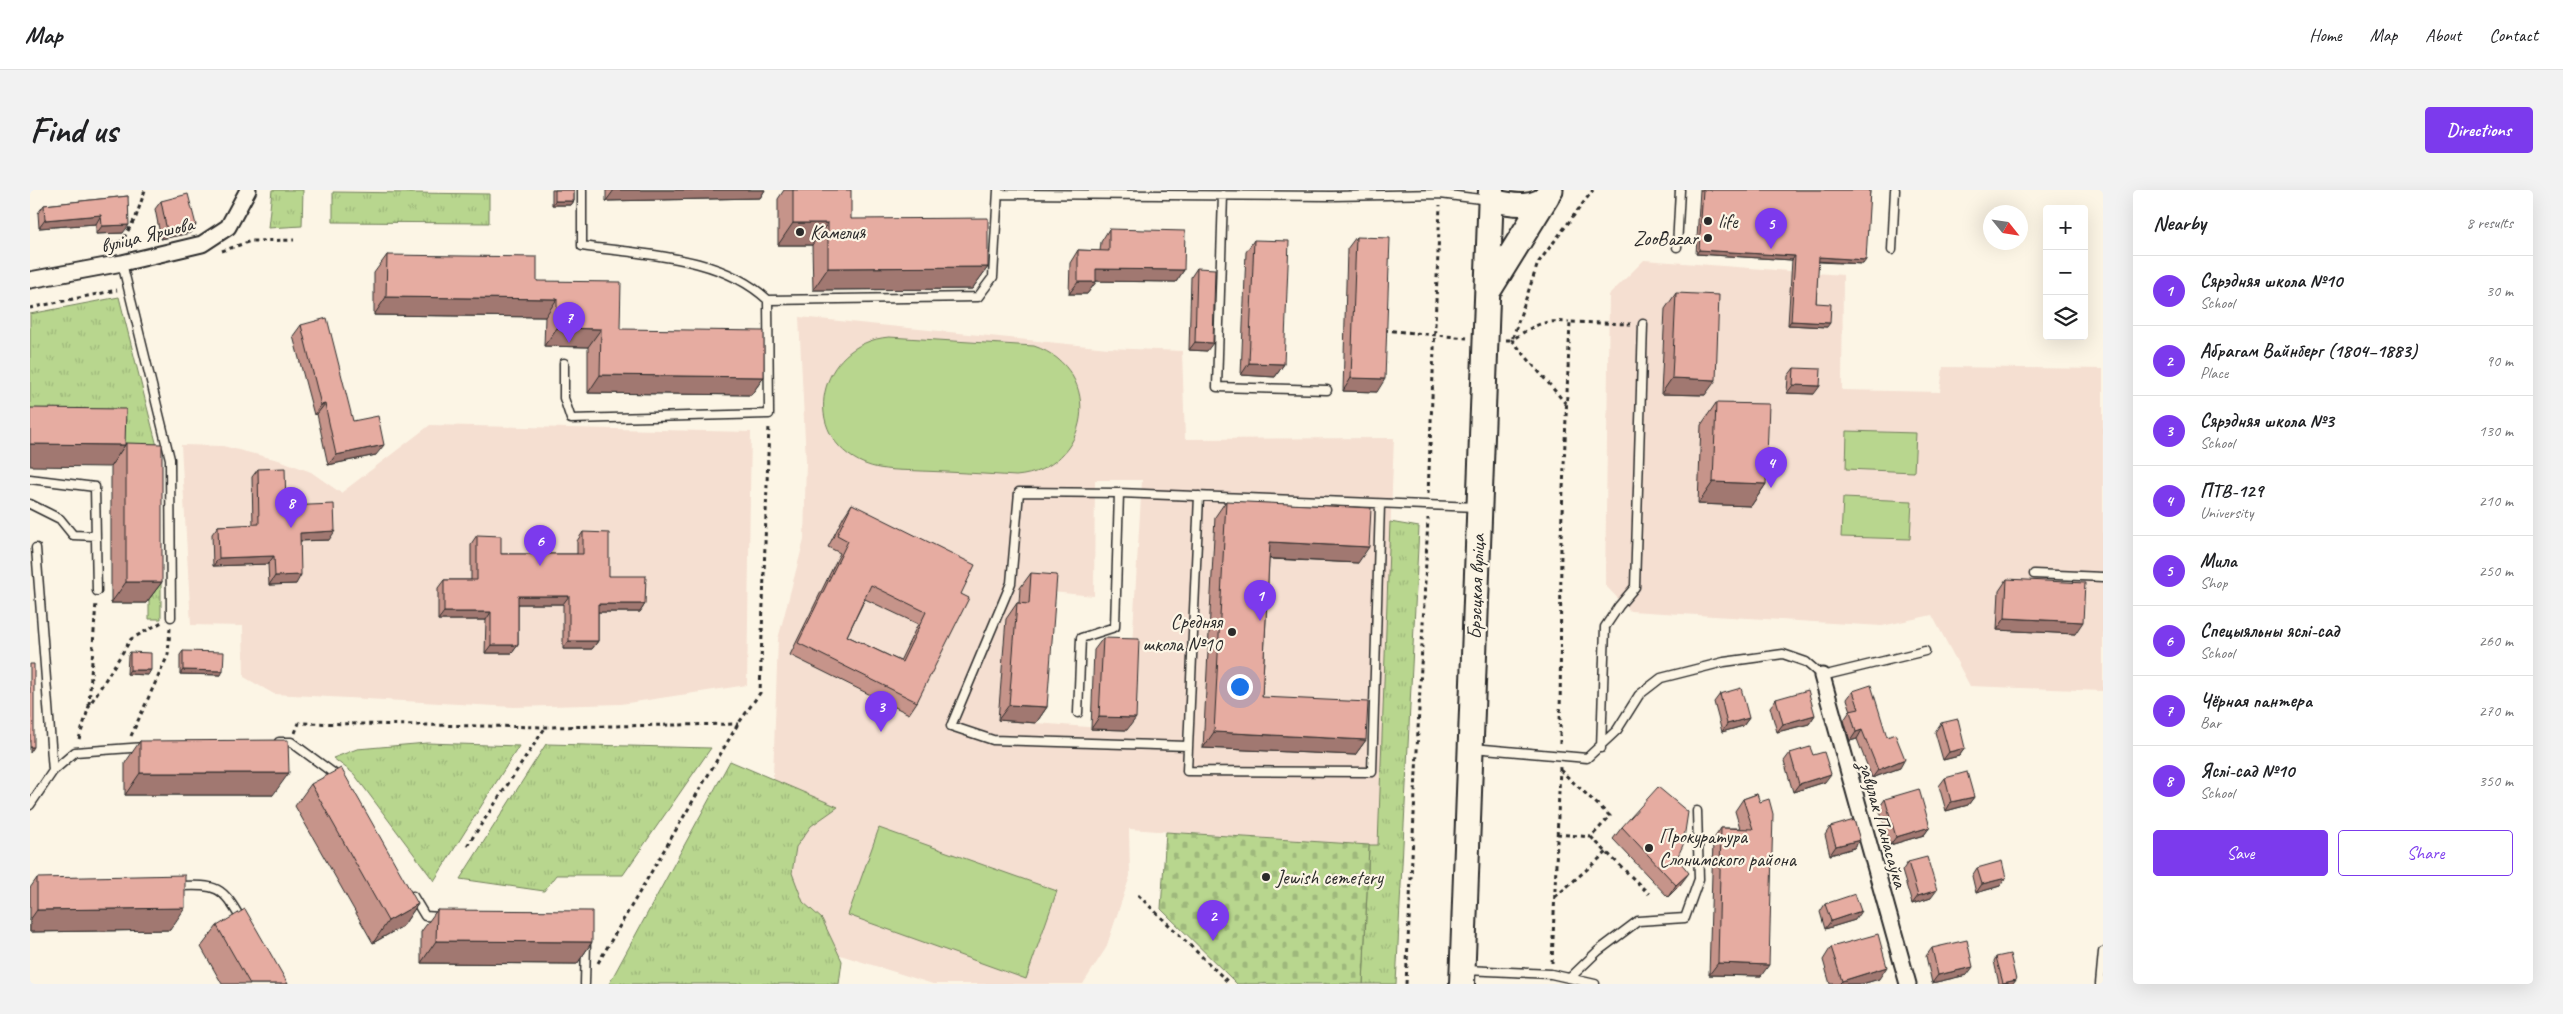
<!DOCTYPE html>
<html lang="en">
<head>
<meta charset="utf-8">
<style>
	body { margin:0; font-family:Caveat,sans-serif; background:#f2f2f2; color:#202124 }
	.controls { position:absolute; right:15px; top:15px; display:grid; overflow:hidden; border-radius:5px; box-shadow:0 5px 20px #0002 }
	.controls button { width:45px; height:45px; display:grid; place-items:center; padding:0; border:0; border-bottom:1px solid #e0e0e0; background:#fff; color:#202124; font:25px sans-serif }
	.compass { position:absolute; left:1953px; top:15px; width:45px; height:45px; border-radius:50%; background:#fff; box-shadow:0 5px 20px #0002; rotate:120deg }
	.you { position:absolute; left:1209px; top:496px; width:18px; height:18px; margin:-12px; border:4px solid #fff; border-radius:50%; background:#1a73e8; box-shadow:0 0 0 8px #1a73e833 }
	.badge { display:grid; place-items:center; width:32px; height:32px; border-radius:50%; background:#7c3aed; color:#fff; font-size:16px; font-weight:700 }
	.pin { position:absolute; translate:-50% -41px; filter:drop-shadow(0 1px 2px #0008) }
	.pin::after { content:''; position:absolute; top:26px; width:18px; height:15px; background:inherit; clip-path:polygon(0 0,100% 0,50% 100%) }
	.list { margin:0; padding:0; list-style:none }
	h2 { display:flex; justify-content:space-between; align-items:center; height:65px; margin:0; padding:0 20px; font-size:21px }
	h2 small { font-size:16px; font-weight:400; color:#757577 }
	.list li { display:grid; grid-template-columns:32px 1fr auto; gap:15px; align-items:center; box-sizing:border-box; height:70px; padding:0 20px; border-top:1px solid #e0e0e0 }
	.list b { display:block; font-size:19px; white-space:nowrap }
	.list p { margin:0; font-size:16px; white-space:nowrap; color:#757577 }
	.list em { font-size:16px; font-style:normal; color:#757577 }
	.actions { display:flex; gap:10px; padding:15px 20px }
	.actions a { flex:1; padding:11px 0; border:1px solid #7c3aed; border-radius:5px; text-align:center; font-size:18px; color:#7c3aed }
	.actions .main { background:#7c3aed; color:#fff }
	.icon { flex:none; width:28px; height:28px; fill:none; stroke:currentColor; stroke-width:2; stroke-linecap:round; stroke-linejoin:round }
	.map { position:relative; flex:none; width:2073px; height:794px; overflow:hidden; border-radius:5px }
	header { display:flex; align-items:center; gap:30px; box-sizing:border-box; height:70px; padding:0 25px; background:#fff; border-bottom:1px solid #e0e0e0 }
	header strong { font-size:24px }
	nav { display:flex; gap:28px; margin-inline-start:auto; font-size:18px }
	.intro { display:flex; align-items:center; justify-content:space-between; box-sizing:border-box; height:120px; padding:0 30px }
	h1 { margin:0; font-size:35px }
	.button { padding:12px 22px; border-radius:5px; background:#7c3aed; color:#fff; font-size:18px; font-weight:700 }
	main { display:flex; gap:30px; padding:0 30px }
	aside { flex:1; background:#fff; border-radius:5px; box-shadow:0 5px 20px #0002 }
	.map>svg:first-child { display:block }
	.built { fill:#f5dfd1; fill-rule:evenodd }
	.grass { fill:url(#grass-tufts); stroke:#72805c }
	.cemetery { fill:url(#cemetery-stones); stroke:#72805c }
	.park { fill:#b8d68e; stroke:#72805c }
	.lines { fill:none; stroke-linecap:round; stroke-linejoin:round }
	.service-casing { stroke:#2b2b2b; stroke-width:11 }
	.minor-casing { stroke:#2b2b2b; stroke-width:19 }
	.secondary-casing { stroke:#2b2b2b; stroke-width:25 }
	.primary-casing { stroke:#2b2b2b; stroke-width:28 }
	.path { stroke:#2b2b2b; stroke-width:3; stroke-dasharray:4 4; stroke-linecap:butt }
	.service { stroke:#fcf5e5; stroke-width:8 }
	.minor { stroke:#fcf5e5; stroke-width:15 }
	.secondary { stroke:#fcf5e5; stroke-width:21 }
	.primary { stroke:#fcf5e5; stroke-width:24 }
	.wall { fill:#c6948a; stroke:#2b2b2b; fill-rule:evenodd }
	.shaded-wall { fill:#a17871; stroke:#2b2b2b }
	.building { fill:#e6aca1; stroke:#2b2b2b; fill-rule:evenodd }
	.poi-dot { fill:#2b2b2b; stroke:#fcf5e5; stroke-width:2 }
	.labels { text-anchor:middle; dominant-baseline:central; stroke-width:4.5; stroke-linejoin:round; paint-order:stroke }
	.poi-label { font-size:20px; fill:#2b2b2b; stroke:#fcf5e5; text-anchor:start }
	.street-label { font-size:20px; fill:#2b2b2b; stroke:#fcf5e5 }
</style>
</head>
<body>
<header>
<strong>Map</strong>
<nav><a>Home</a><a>Map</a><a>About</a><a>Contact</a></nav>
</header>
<div class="intro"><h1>Find us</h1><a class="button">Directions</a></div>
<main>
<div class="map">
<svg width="2073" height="794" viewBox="0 0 2073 794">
	<defs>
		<pattern id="grass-tufts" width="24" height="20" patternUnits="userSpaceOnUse" patternTransform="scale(1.25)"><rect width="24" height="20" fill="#b8d68e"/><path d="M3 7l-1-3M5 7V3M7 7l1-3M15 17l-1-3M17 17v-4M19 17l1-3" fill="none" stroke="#9eb87b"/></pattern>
		<pattern id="cemetery-stones" width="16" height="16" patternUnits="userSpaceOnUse" patternTransform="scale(1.25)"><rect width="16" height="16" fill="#b8d68e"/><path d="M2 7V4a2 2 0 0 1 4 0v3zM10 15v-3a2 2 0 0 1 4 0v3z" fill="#9eb87b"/></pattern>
	</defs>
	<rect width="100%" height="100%" fill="#fcf5e5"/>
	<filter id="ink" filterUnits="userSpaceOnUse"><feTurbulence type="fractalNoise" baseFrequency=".02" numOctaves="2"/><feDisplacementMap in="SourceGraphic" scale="10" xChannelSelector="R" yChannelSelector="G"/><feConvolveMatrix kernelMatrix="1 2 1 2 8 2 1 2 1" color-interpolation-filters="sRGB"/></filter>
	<g filter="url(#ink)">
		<path class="built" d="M1614,70L1813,85L1812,200L1910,202L1913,177L2073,179V501L1940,496L1902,425L1852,436L1600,421L1575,395L1579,105Z
			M769,127L1078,158L1152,161L1155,249L1364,248L1348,656L1099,639L1100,686L1076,758L1053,794H903L791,759L739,695L748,449L774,350L776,271ZM1065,290H1112L1097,540L968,530L976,429L988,430L990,399L1064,406Z
			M400,235L721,242L717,495L591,514L484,517L244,504L214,487L213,436L161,435L151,255L193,256L252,271L281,282L311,303Z"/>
		<path class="grass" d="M242,0H273L272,36L238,38Z
			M303,2L459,4V33L303,32Z
			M89,107L131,272V429H119V273H83V238L0,236V124Z
			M1360,332L1389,337L1366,794H1333L1339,655H1348Z
			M397,553L489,556L404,691L324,584L303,568L327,559Z
			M516,554L681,558L593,685H526L514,701L430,689Z
			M700,571L808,617L781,636L766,657L762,683L773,712L792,729L812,771L809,794H579Z"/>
		<path class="cemetery" d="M1136,642L1339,655L1333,794H1207L1131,719Z"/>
		<path class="park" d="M859,147L1004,156C1076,180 1061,280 986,286C954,284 923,282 891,281C873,280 852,281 835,274C767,246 788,153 859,147Z
			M1817,241L1886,243L1884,282L1816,279Z
			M1813,308L1882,311L1880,349L1811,347Z
			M849,638L1027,701L996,789L818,725Z"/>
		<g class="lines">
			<defs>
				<path id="service" d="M552,0V56C614,65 690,65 738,110
					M968,4L1302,6L1410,4L1459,10
					M1193,5L1187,197L1297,200
					M1647,57L1650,0
					M1862,60L1865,0
					M92,73L140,269L141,427
					M534,173V208L541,229L739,224L738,110L948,107L963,87L968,0
					M0,289L65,297L67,401
					M1169,306L1157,581L1342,582L1350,314
					M0,314L30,329L43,345L66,346
					M6,358L23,581
					M2004,384L2073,387
					M1048,523L1051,448L1085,437L1089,303
					M249,552H261L310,588
					M1158,556L963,550L921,536L981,393L989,302L1089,303L1447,317
					M1443,558L1557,568L1587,540L1609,505L1631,488L1694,472L1753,464L1776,472L1792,486L1895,461
					M1571,558L1575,437L1589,416L1605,397L1613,134
					M0,615L23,581L45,562L115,557
					M146,696C187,695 191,694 212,731
					M383,706L395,726L410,727
					M1435,780L1521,784L1565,794
					M1541,787L1568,761L1608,731L1655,728L1669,689L1667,621
					M555,794L556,752
					M2070,794L2073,762"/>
				<path id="minor" d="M0,90L92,73L172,54L198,37L218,0
					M1792,486L1878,794"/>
				<path id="secondary" d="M1461,10C1481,15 1508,20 1522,0"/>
				<path id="primary" d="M1459,100L1517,6
					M1432,794L1461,0"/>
			</defs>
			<use href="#service" class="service-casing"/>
			<use href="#minor" class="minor-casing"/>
			<use href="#secondary" class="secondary-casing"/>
			<use href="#primary" class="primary-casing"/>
			<path class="path" d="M78,59L77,54L92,51L106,27L115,0
				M192,61L221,51L264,50
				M0,118L87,100
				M1354,140L1437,148
				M1476,150H1482L1508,73L1563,0
				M1536,214L1482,150C1504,135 1512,130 1539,132
				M1398,304L1410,15
				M59,515L66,412
				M265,543L269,533L515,537L708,534
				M101,546L138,465L140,438
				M49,549L59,516L101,449L132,432
				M1530,554L1531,347L1540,132L1601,134
				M1530,580L1580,626L1561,647L1619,704
				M1527,644L1561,647
				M437,656L515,538
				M1108,705L1200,794
				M1525,707L1577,662
				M568,773L708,534L730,503L739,235
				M1522,773L1530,577
				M1376,794L1398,328"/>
			<use href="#service" class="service"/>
			<use href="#minor" class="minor"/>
			<use href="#secondary" class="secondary"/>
			<use href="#primary" class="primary"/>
		</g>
		<path class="wall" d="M522,0H544V11L541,15H522Z
			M576,0H735L730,8L576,11Z
			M754,0H763L821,29L958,77L942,99L783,100L782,55H748V9Z
			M1670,0H1840L1833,74L1788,72L1786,113L1797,137L1758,135L1762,70L1666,64Z
			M98,6L93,43L66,44V34L9,38L8,23L14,15Z
			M131,11L166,35L160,43L131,49L125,19Z
			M1079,39L1154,80L1146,92L1066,91V92L1057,104H1039L1040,73L1048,60L1070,61L1071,52Z
			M1326,47L1347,202L1313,201L1317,59Z
			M1224,50L1254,174L1245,187L1211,185L1216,62Z
			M357,65L507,91L590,139L734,187L721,205L558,203V157L514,156L515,127L344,125V83Z
			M1167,78L1177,161L1159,160L1161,87Z
			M1646,103L1675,205L1631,204L1635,119Z
			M271,135L323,231L346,265L298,275L287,224L284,225L263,146Z
			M1764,178L1784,204L1757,203L1758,186Z
			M1686,213L1736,294L1721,316L1668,314L1671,235Z
			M96,253L132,392L116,413H81V275Z
			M228,279L256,316L299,350L270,351L266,394L239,395L238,374L183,376L182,344L188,336L223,335L222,287Z
			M1196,311L1328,373L1239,369L1232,507L1336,550L1325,565L1173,558L1185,327Z
			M822,314L931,404L887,512L879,524L760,465L810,363L798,357L814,326ZM835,409L888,434L870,471L817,446Z
			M553,342L579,386L615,414L610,422H568V451L562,459H533V414H488V455L482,463H455L456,430H408V398L414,390H441V354L447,345L471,364H547V351Z
			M1001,383L1017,517L1006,533L968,530L976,429L987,413H989L990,398Z
			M1977,389L2045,444L1967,440L1969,401Z
			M1073,448L1097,540L1061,539L1064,460Z
			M153,461L191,485L150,484V465Z
			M100,462L118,485L97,484L98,466Z
			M1823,501L1857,547L1870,578L1842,588L1827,549L1820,551L1814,530L1820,521H1821L1817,509Z
			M1690,504L1719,528L1713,536L1692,542L1684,512Z
			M1746,509L1785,525L1779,534L1747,542L1740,517Z
			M1911,533L1935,558L1929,566L1913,570L1905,542Z
			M110,551L243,605H95V573Z
			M1760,563L1783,565L1795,592L1763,602L1754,571Z
			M1915,588L1944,607L1938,615L1916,621L1909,596Z
			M281,594L388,714L373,736L343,753L265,616Z
			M1727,604L1731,786L1679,785L1683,650L1691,638H1710L1705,621L1713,609Z
			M1855,609L1900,637L1894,645L1860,655L1849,618Z
			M1592,637L1647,668L1650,695L1638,707L1583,649Z
			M1800,637L1830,650L1824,658L1800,665L1795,645Z
			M1878,672L1901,708L1882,714L1872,681Z
			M1947,678L1970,696L1946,703L1942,686Z
			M7,688L140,740L0,742V698Z
			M1795,714L1825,730L1795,739L1790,722Z
			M407,720L562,752L547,774L391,773V742Z
			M187,736L258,794H192L171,757Z
			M1801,757L1849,789L1832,794H1800L1793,770Z
			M1902,758L1937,785L1902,793L1896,766Z
			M1966,767L1986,790L1983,794H1969L1964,771Z"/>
		<path class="shaded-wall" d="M584,0H735L730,8L576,11Z
			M525,11H544L541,15H522Z
			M71,25L66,34L9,38L15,30Z
			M763,33H798L782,55H748Z
			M99,35L93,43L66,44L72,36Z
			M166,35L160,43L131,49L137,41Z
			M1669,60L1765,66L1762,70L1666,64Z
			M1789,67L1836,70L1833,74L1785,71Z
			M958,77L942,99L783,100L798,78Z
			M1066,79L1154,80L1146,92L1058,91Z
			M1048,92H1066L1057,104H1039Z
			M356,107L527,109L515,127L344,125Z
			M1761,131L1800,133L1797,137L1758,135Z
			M527,138L571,139L558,157L514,156Z
			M1165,152L1183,153L1177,161L1159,160Z
			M1219,173L1254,174L1245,187L1211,185Z
			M570,185L734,187L721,205L558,203Z
			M1321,188L1355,189L1347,202L1313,201Z
			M1642,188L1686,190L1675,205L1631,204Z
			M1763,195L1790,196L1784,204L1757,203Z
			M295,214L287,224L284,225L291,215Z
			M0,254L95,255L80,277L0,276Z
			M354,255L346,265L298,275L306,265Z
			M1683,292L1736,294L1721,316L1668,314Z
			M305,341L299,350L264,351L270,343Z
			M1240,352L1339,357L1328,373L1229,368Z
			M244,366L238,374L183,376L189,368Z
			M271,385L266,394L239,395L245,386Z
			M96,392H132L116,413H81Z
			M488,406H539L533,414H483Z
			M568,414H615L610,422H562Z
			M414,422H461L456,430H408Z
			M1975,428L2053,432L2045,444L1967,440Z
			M539,451H568L562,459H533Z
			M461,455H488L482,463H455Z
			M100,480H121L118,485L97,484Z
			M153,480L193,481L191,485L150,484Z
			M979,515L1017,517L1006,533L968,530Z
			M1785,525L1779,534L1747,542L1753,534Z
			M1069,527L1106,528L1097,540L1061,539Z
			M1719,528L1713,536L1692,542L1697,534Z
			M1832,540L1827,549L1820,551L1826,542Z
			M1184,542L1336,550L1325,565L1173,558Z
			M0,557H4L0,563Z
			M1935,558L1929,566L1913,570L1919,562Z
			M1875,569L1870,578L1842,588L1848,580Z
			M110,583H259L243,605H95Z
			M1801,584L1795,592L1763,602L1769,594Z
			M1944,607L1938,615L1916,621L1921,612Z
			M1900,637L1894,645L1860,655L1866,647Z
			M1830,650L1824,658L1800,665L1806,656Z
			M1659,683L1650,695L1638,707L1646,695Z
			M1976,688L1970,696L1946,703L1952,694Z
			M1907,700L1901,708L1882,714L1888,706Z
			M388,714L373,736L343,753L358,731Z
			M155,718L140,740L0,742V730L7,720Z
			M1831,721L1825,730L1795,739L1801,731Z
			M406,751L562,752L547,774L391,773Z
			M1688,773L1739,775L1731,786L1679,785Z
			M1857,777L1849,789L1832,794H1809L1812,791Z
			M1943,777L1937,785L1902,793L1908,785Z
			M1986,790L1983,794H1972L1973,793Z"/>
		<path class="building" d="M525,0H544V11H525Z
			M763,0H821V29L958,28V77L798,78V33H763Z
			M1673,0H1840L1836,70L1789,67L1786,113L1801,114L1800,133L1761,131L1765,66L1669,60Z
			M158,4L166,35L137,41L131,11Z
			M98,6L99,35L72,36L71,25L15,30L14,15Z
			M1079,39L1155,41L1154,80L1066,79V92H1048V60L1079,61Z
			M1326,47L1360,48L1355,189L1321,188Z
			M1224,50L1259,51L1254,174L1219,173Z
			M357,65L507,67V91L591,92L590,139L734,141V187L570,185L571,139L527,138V109L356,107Z
			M1167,78L1185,79L1183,153L1165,152Z
			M1646,103L1689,105L1686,190L1642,188Z
			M297,128L323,231L348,226L354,255L306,265L295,214L291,215L271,135Z
			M1764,178L1791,179L1790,196L1763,195Z
			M1686,213L1739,214L1736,294L1683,292Z
			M0,218L96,219L95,255L0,254Z
			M96,253L132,254V392H96Z
			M255,278L256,316L304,314L305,341L270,343L271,385L245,386L244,366L189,368L188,336L229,334L228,279Z
			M1196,311L1341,318L1339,357L1240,352L1232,507L1338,512L1336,550L1184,542Z
			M822,314L945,375L931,404L939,408L887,512L768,453L818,351L807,345ZM841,395L896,422L872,472L817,446Z
			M553,342L579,343V386H616L615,414H568V451H539V406H488V455H461V422H414V390H447V345L471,346V364H553Z
			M1001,383L1027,385L1017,517L979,515L987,413L999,414Z
			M1977,389L2055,393L2053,432L1975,428Z
			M1073,448L1109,449L1106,528L1069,527Z
			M153,461L194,462L193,481L153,480Z
			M100,462L121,463V480H100Z
			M0,474H4V557H0Z
			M1841,495L1857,547L1865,544L1875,569L1848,580L1832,540L1826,542L1820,521L1829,519L1823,501Z
			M1711,498L1719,528L1697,534L1690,504Z
			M1778,500L1785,525L1753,534L1746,509Z
			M1928,529L1935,558L1919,562L1911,533Z
			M258,550L259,583H110V551Z
			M1780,557L1783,565L1794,562L1801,584L1769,594L1760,563Z
			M311,578L388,714L358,731L281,594Z
			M1937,582L1944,607L1921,612L1915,588Z
			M1628,597L1658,622L1653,655L1647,668L1659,683L1646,695L1592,637Z
			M1889,599L1900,637L1866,647L1855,609Z
			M1727,604L1730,612L1739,609L1743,624L1739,775L1688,773L1691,638L1723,639L1713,609Z
			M1824,630L1830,650L1806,656L1800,637Z
			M1897,667L1907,700L1888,706L1878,672Z
			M1972,671L1976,688L1952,694L1947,678Z
			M155,685V718L7,720V688Z
			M1825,704L1831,721L1801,731L1795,714Z
			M215,719L258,794H220L187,736Z
			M407,720L562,721V752L406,751Z
			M1848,744L1857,777L1812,791L1801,757Z
			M1937,750L1943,777L1908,785L1902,758Z
			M1980,764L1986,790L1973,793L1966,767Z"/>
	</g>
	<g class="poi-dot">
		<circle cx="1678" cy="31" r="5"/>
		<circle cx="770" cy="42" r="5"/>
		<circle cx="1678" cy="48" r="5"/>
		<circle cx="1202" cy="442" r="5"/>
		<circle cx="1619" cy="658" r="5"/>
		<circle cx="1236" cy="687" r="5"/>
	</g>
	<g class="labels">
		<g class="poi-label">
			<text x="1688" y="31">life</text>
			<text x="780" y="42">Камелия</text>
			<text x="1668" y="48" text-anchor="end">ZooBazar</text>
			<text x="1192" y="431" text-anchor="end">Средняя<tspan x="1192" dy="23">школа №10</tspan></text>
			<text x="1629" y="646">Прокуратура<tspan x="1629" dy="23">Слонимского района</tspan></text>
			<text x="1246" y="687">Jewish cemetery</text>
		</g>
		<g class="street-label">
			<text transform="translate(117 45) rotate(-14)">вуліца Яршова</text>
			<text transform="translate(1446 397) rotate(-88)">Брэсцкая вуліца</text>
			<text transform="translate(1853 635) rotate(74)">завулак Панасаўка</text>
		</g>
	</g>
</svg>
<div class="controls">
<button>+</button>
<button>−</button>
<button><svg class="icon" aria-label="layers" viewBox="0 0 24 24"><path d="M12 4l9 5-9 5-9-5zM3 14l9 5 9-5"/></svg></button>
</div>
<svg class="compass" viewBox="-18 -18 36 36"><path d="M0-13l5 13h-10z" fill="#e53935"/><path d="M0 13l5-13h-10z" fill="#757577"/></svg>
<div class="you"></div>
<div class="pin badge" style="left:1230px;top:431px">1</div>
<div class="pin badge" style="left:1183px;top:751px">2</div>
<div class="pin badge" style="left:851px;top:542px">3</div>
<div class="pin badge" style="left:1741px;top:298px">4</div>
<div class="pin badge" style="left:1741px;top:59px">5</div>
<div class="pin badge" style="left:510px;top:376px">6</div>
<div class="pin badge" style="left:539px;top:153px">7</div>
<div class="pin badge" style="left:261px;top:338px">8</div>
</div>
<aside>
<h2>Nearby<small>8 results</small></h2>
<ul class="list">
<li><span class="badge">1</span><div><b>Сярэдняя школа №10</b><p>School</p></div><em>30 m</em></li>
<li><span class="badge">2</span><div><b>Абрагам Вайнберг (1804–1883)</b><p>Place</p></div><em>90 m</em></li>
<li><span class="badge">3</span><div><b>Сярэдняя школа №3</b><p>School</p></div><em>130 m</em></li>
<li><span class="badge">4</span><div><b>ПТВ-129</b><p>University</p></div><em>210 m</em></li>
<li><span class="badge">5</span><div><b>Мила</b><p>Shop</p></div><em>250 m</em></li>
<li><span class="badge">6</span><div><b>Спецыяльны яслі-сад</b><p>School</p></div><em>260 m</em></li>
<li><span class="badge">7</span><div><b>Чёрная пантера</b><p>Bar</p></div><em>270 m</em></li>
<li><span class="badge">8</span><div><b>Яслі-сад №10</b><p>School</p></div><em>350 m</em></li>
</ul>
<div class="actions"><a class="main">Save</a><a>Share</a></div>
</aside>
</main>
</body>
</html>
